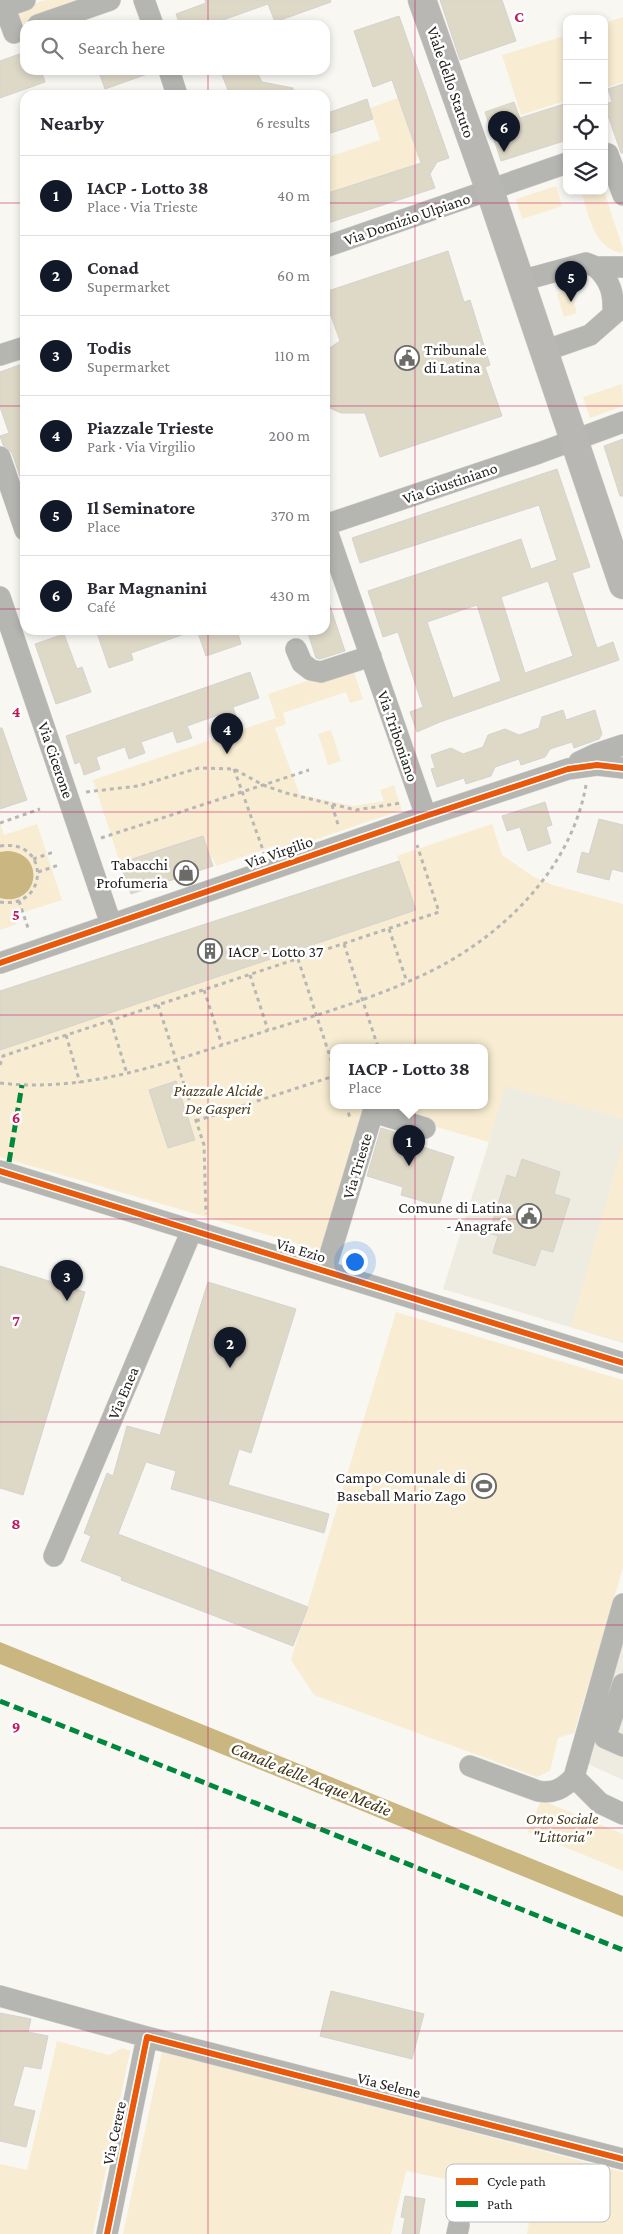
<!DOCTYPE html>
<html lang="en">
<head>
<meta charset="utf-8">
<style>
	body { margin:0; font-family:"Crimson Pro",serif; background:#f2f2f3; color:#2b2b33 }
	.controls { position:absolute; right:15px; top:15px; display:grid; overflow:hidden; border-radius:10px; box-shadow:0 2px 8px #0003 }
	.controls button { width:45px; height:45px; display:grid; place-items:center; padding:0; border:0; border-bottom:1px solid #e1e1e2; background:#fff; color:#2b2b33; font:25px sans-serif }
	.you { position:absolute; left:354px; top:1261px; width:18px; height:18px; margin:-12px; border:4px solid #fff; border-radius:50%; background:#1a73e8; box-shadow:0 0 0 8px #1a73e833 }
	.badge { display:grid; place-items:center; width:32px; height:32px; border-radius:50%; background:#111827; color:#fff; font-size:16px; font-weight:700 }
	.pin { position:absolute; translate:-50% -41px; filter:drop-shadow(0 1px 2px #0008) }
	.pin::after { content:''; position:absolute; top:26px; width:18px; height:15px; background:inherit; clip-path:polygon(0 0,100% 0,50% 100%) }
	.popup { position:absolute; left:330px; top:1044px; width:158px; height:65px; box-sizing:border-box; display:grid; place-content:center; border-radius:10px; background:#fff; filter:drop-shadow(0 1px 4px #0005); font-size:16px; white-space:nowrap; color:#7c7c81 }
	.popup b { font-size:19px; color:#2b2b33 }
	.popup::after { content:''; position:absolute; left:50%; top:100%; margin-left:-10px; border:10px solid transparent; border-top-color:#fff }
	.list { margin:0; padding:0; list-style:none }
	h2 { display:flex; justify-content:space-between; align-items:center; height:65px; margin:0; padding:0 20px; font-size:21px }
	h2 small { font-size:16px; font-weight:400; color:#7c7c81 }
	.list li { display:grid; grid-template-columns:32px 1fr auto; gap:15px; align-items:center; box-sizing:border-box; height:80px; padding:0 20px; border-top:1px solid #e1e1e2 }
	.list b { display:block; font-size:19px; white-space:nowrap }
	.list p { margin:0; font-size:16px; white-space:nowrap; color:#7c7c81 }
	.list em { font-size:16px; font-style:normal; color:#7c7c81 }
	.icon { flex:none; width:28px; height:28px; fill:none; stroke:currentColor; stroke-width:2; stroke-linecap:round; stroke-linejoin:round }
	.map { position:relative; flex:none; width:623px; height:2234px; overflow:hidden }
	.search { position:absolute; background:#fff; box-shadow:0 2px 8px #0003; left:20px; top:20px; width:310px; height:55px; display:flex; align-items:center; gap:12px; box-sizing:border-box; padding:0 18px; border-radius:15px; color:#7c7c81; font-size:19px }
	.panel { position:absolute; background:#fff; box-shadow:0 2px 8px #0003; left:20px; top:90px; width:310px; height:545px; border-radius:15px }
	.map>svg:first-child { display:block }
	.built { fill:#eeebe0 }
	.green { fill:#f8edd2; fill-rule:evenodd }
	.water { fill:#cab681 }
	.building { fill:#ded8c7; stroke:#d4d3cf; fill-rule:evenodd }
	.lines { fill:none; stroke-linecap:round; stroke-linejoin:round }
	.minor-casing { stroke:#d5d4d1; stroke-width:22 }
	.major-casing { stroke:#d5d4d1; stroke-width:29 }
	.path { stroke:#b8b7b5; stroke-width:3; stroke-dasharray:4 4; stroke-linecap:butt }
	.minor { stroke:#b5b5b2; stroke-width:21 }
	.major { stroke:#b8b7b4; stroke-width:28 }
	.quiet { stroke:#00873e; stroke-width:5; stroke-dasharray:10 5; stroke-linecap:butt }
	.cycleway-casing { stroke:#fff; stroke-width:9 }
	.cycleway { stroke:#e8590c; stroke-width:6 }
	.grid { fill:none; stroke:#c2185b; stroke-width:1; stroke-opacity:0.55 }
	.labels { text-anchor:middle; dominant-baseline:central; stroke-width:5; stroke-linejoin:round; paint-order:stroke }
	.street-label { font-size:16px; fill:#211f1c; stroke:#fff }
	.poi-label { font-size:16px; fill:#211f1c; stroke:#fff; text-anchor:end }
	.park-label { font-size:16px; font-style:italic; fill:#493c1c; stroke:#fff }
	.water-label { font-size:18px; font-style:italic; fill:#3e3211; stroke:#fff }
	.key { fill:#fff; stroke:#bcbcbb; stroke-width:1 }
	.key-label { font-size:14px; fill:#211f1c }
	.grid-label { font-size:16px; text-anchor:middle; font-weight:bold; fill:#c2185b; stroke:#fff; stroke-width:5; stroke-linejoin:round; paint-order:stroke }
</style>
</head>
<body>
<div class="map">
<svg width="623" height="2234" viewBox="0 0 623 2234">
	<rect width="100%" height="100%" fill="#f8f7f2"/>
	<path class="built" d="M623,904V1343L443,1289L489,1142L504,1087Z
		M623,1634V1780L586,1763Z"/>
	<path class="green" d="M45,0H87L19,24L14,11Z
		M623,17V82L604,88V23Z
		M567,35V100L521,115L502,55Z
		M398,98L418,156L415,165L325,194V158L380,140L370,108Z
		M556,186L562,206L522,219L516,199Z
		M581,191H604L623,249L622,253C593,248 589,215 581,191Z
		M570,290L577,313L564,317L557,294Z
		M622,384L623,406L590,418L583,397Z
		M352,666L363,699L350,703L346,692L283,713L286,724L275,728L300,795L354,806L384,801L380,790L394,785L402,810L276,853L274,846L216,866L213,858L211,859L203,836L120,863L93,780L276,718L268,694Z
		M331,730L341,761L328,765L318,734Z
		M0,823L4,835L37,824L62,900L15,915L17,924L0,930Z
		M492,824L502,855L534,877L553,885L623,904V1119L505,1086L489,1142L369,1108L326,1252L0,1157V1050L416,910L397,856ZM334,1047H484V1105H334Z
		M623,1143V1341L571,1327Z
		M396,1312L623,1380V1568L574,1733L558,1738L550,1771L537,1777L314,1695L291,1660Z
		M541,1800L623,1834V1871L528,1832Z
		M57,2041L109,2055L123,2048L130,2051L93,2234H0V2164L27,2170Z
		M162,2051L623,2172V2234H527L533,2197L406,2171L391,2234H123Z"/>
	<path class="water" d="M7,851C48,853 38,908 0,898V852Z
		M0,1642L623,1896V1917L0,1664Z"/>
	<path class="building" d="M205,0H330L331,2L275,22L268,4L209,25H180L176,14L206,3Z
		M440,0H502L516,41L460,60Z
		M399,16L449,158L437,162L430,174L435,188L325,224V194L421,163L392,80L373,87L354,31Z
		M25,52V70H41L45,82L0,98V61Z
		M98,70H152L153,72L105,89Z
		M235,70H256L262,82L293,88V95H230L222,75Z
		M623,84V153H621L604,104L612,102L608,89Z
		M367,99L373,119L325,135V114Z
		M514,102L520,118L567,103V140L501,161L485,112Z
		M448,251L464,302L470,300L490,365L485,367L502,416L380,457L365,413H341L325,406V351L340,341L325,299V292Z
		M25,363V491L12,453L3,445L0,436L9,433L0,407V372Z
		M623,439V496H620L604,446Z
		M557,469L590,567L572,573L597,648L613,642L619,660L440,722L417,732L410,712L423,707L398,632L383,637L368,591L521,539L531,569L557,560L539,505L360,563L352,538ZM548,581L573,656L525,673L501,597ZM477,605L501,681L453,698L427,622Z
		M328,600L345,651L320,659L316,658L307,630H325V601Z
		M96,630H190V632L131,653L133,660L109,668Z
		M197,630H237L241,644L206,656Z
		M64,634L77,669L82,667L91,692L56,704L35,644Z
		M250,672L259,698L233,707L238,722L223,727L218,715L187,726L192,738L177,743L173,731L141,742L145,753L129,759L125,747L96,757L100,769L84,775L80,762L75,764L66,736Z
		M563,710L566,720L595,710L602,734L599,739L574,748L572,742L550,749L545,757L521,765L519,759L495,767L491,776L466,784L464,778L437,787L431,769L435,768L431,755L451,748L463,754L483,747L488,735L505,729L519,735L539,728L542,717Z
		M0,728H2L27,800L0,809Z
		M545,802L552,825L546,827L551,843L528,851L520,827L507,831L502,816Z
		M599,819L623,825V872L612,869L609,880L577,872L582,852L589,854Z
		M203,836L213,866L131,894L120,863Z
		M399,861L416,910L0,1050V991Z
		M176,1081L195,1140L168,1148L149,1090Z
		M381,1128L415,1138L414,1144L454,1157L439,1206L401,1195L403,1187L367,1176Z
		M522,1159L560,1172L554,1194L570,1199L553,1252L541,1249L535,1266L493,1253L498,1236L489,1233L507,1175L516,1178Z
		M0,1266L85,1292L23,1495L0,1488Z
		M208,1282L296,1309L251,1453L239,1449L228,1485L329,1514L324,1533L171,1489L176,1471L146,1462L118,1534L308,1607L293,1646L121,1580L122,1577L81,1561L91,1536L84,1533L107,1473L113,1476L127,1426L160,1435Z
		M331,1991L424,2014L412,2059L320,2036Z
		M0,2013L31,2019L28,2032L48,2036L41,2069L24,2066L13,2106L35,2111L26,2147L0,2141Z
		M405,2196L425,2199L419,2234H402L405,2218L401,2217Z"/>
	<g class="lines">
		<defs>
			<path id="minor" d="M2,0L14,33
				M144,0L153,25
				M4,7L25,0
				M38,25L110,0
				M169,70L177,95
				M604,153L608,154L623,195
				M325,247L567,163
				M596,267C611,281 614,294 613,314
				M520,281L586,263L596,267H623
				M544,351L590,335L623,306
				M0,355L25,347
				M0,457L25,530
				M0,597L111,924
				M296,649L302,663L311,670L321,672L371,656
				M579,762L596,754L623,745
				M426,816L325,525L539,453L623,422
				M0,963L426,816L568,769L597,765L623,768
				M0,1171L623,1363
				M325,1271L373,1112L425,1128
				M54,1556L192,1230
				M623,1684L605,1738L623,1746
				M470,1766L538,1791C553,1794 563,1789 574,1777L623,1604
				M574,1777L600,1803L623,1814
				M0,1996L147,2037L623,2159
				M107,2234L147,2037
				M457,2234L459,2225"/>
			<path id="major" d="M422,0L490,191L623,585"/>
		</defs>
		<use href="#minor" class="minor-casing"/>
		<use href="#major" class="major-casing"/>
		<path class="path" d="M234,769L264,853
			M86,792L138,786L199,768L234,769L263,785L286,793L356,810L401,803
			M332,805L339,828
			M0,823L40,809
			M101,838L309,770
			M0,846C51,838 49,910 0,902
			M33,859L54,852
			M38,872L59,865
			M19,901L28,928
			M389,929L407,982
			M344,944L378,1047
			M298,959L334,1069
			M250,975L268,1030
			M204,990L222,1045
			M158,1005L204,1145L206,1214
			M111,1021L127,1074
			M66,1035L80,1083
			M0,1065L3,1056L439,912L417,845
			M0,1083C87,1093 166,1063 247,1037C307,1018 368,1001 425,974C501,938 571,870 586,785
			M346,1105L350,1118
			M196,1121L334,1076"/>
		<use href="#minor" class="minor"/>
		<use href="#major" class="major"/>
		<path class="quiet" d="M9,1162L22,1085
			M0,1701L623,1950"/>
		<defs>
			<path id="cycleway" d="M0,963L426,816L568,769L597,765L623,768
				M0,1171L623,1363
				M107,2234L147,2037L623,2159"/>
		</defs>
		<use href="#cycleway" class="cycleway-casing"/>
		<use href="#cycleway" class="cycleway"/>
	</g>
	<path class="grid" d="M208,0V25M415,0V2234M208,70V95M0,203H25M325,203H623M0,406H25M325,406H623M0,609H25M325,609H623M208,630V2234M0,812H623M0,1015H623M0,1219H623M0,1422H623M0,1625H623M0,1828H623M0,2031H623"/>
	<defs>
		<symbol id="civic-ring" viewBox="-11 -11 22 22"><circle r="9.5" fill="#fff" stroke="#6c6b67" stroke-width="1.5"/><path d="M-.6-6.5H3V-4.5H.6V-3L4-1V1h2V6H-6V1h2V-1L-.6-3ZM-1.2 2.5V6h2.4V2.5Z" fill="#6c6b67"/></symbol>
		<symbol id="shop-ring" viewBox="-11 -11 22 22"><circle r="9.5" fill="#fff" stroke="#6c6b67" stroke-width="1.5"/><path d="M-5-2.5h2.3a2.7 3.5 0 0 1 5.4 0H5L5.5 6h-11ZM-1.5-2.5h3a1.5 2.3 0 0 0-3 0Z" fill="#6c6b67"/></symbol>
		<symbol id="building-ring" viewBox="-11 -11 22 22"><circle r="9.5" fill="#fff" stroke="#6c6b67" stroke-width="1.5"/><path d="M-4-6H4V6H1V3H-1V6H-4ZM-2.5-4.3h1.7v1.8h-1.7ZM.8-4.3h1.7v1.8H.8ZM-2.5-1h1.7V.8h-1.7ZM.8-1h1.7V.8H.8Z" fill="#6c6b67"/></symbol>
		<symbol id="stadium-ring" viewBox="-11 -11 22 22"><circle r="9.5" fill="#fff" stroke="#6c6b67" stroke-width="1.5"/><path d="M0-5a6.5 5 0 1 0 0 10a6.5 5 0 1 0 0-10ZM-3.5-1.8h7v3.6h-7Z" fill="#6c6b67"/></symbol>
	</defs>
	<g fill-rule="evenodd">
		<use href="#civic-ring" x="393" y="344" width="28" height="28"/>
		<use href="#shop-ring" x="172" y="859" width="28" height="28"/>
		<use href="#building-ring" x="196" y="937" width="28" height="28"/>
		<use href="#civic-ring" x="515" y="1202" width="28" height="28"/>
		<use href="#stadium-ring" x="470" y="1472" width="28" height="28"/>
	</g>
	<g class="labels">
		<g class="street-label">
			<text transform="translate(451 82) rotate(71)">Viale dello Statuto</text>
			<text transform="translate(407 219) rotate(-19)">Via Domizio Ulpiano</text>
			<text transform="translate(450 483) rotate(-19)">Via Giustiniano</text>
			<text transform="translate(398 736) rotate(71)">Via Triboniano</text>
			<text transform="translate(56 760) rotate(71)">Via Cicerone</text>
			<text transform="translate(279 852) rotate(-19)">Via Virgilio</text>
			<text transform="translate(357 1166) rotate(-73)">Via Trieste</text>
			<text transform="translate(301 1250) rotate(17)">Via Ezio</text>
			<text transform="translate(123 1393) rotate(-67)">Via Enea</text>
			<text transform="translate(389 2085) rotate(14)">Via Selene</text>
			<text transform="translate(114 2133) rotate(-78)">Via Cerere</text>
		</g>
		<g class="poi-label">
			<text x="424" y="349" text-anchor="start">Tribunale<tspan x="424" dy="18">di Latina</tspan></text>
			<text x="168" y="864">Tabacchi<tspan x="168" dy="18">Profumeria</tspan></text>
			<text x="228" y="951" text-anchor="start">IACP - Lotto 37</text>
			<text x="512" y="1207">Comune di Latina<tspan x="512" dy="18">- Anagrafe</tspan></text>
			<text x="466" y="1477">Campo Comunale di<tspan x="466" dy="18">Baseball Mario Zago</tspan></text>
		</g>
		<g class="park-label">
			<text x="218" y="1090">Piazzale Alcide<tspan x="218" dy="18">De Gasperi</tspan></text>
			<text x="562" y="1818">Orto Sociale<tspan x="562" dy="18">"Littoria"</tspan></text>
		</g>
		<g class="water-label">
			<text transform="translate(311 1779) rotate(22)">Canale delle Acque Medie</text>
		</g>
	</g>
	<rect x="446" y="2164" width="164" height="58" rx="8" class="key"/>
	<rect x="456" y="2178" width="22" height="7" fill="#e8590c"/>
	<rect x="456" y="2201" width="22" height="6" fill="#00873e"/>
	<g class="key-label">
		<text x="487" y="2186">Cycle path</text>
		<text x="487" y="2209">Path</text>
	</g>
	<g class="grid-label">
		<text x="519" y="22">C</text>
		<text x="16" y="717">4</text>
		<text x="16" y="920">5</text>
		<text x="16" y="1123">6</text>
		<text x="16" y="1326">7</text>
		<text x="16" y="1529">8</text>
		<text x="16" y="1732">9</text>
	</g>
</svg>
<div class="controls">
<button>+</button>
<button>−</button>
<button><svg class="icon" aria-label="locate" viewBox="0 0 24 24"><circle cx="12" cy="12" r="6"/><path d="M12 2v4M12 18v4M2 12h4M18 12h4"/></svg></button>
<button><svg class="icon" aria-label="layers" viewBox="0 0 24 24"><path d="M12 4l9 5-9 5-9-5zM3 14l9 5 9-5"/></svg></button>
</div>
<div class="you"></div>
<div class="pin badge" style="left:409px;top:1166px">1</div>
<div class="popup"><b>IACP - Lotto 38</b>Place</div>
<div class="pin badge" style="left:230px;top:1368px">2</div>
<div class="pin badge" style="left:67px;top:1301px">3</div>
<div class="pin badge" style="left:227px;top:754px">4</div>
<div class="pin badge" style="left:571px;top:302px">5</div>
<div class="pin badge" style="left:504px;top:152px">6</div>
<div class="search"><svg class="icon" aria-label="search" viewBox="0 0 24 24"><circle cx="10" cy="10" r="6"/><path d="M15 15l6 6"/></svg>Search here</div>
<section class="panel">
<h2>Nearby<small>6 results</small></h2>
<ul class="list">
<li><span class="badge">1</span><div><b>IACP - Lotto 38</b><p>Place · Via Trieste</p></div><em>40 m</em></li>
<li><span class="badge">2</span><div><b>Conad</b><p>Supermarket</p></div><em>60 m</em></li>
<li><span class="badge">3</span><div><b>Todis</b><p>Supermarket</p></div><em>110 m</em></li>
<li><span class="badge">4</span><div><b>Piazzale Trieste</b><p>Park · Via Virgilio</p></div><em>200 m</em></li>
<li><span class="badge">5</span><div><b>Il Seminatore</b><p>Place</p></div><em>370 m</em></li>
<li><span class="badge">6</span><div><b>Bar Magnanini</b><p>Café</p></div><em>430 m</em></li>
</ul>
</section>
</div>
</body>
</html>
